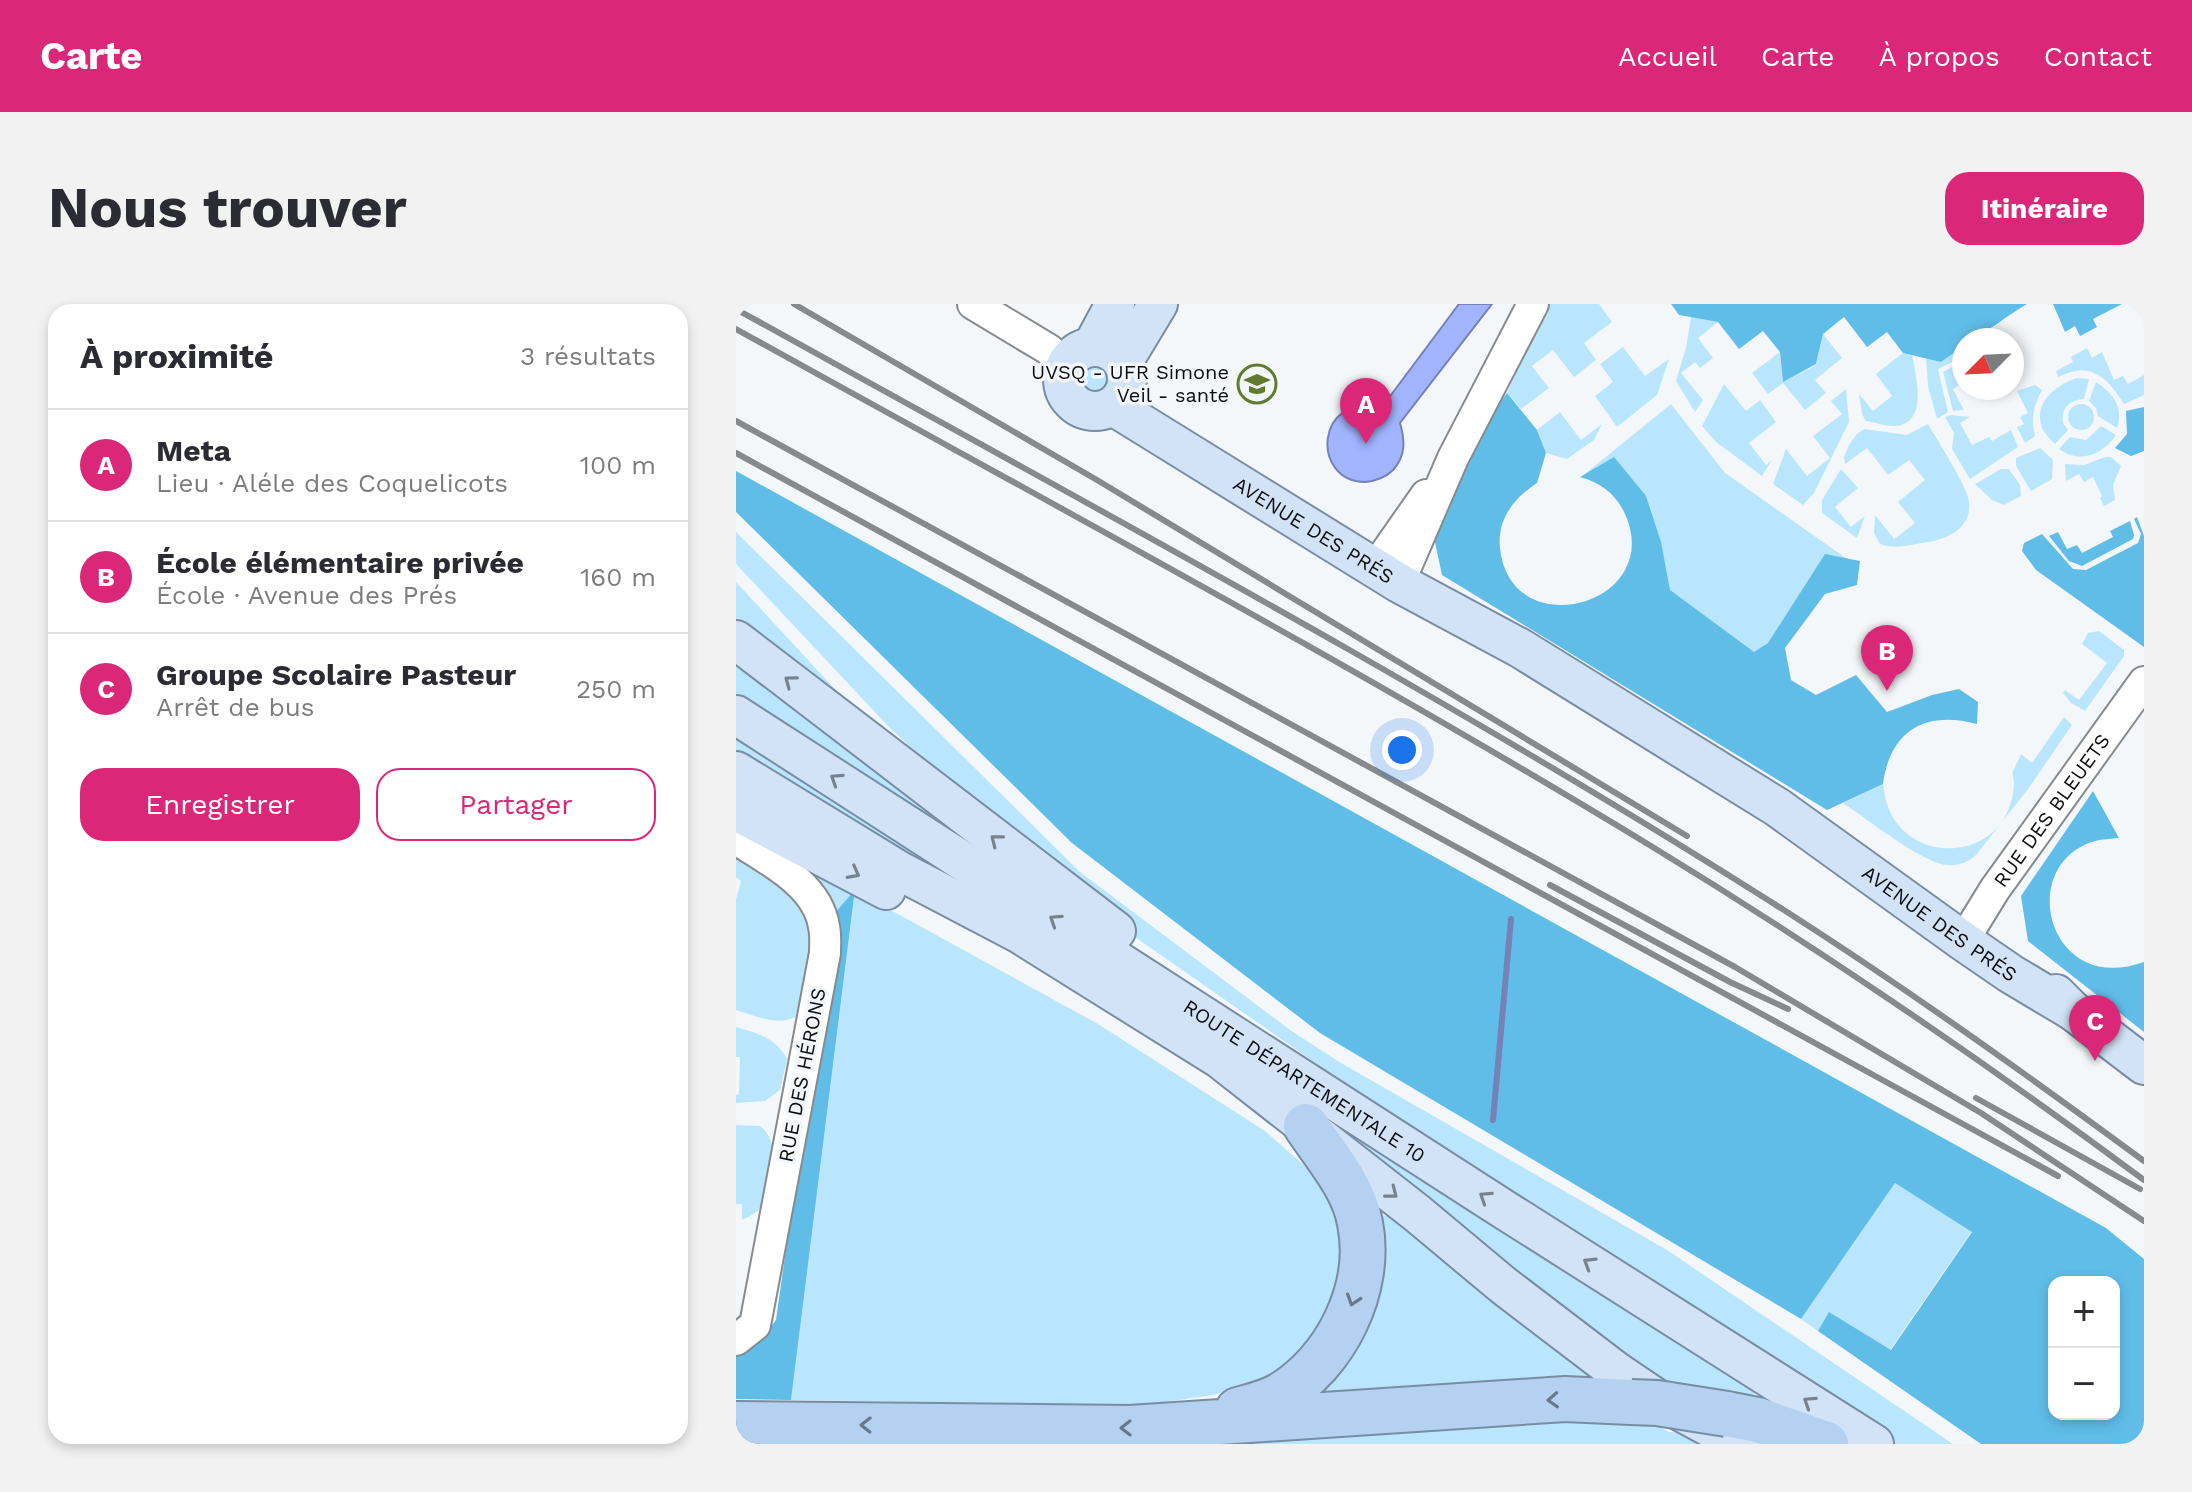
<!DOCTYPE html>
<html lang="fr">
<head>
<meta charset="utf-8">
<style>
	body { margin:0; font-family:"Work Sans",sans-serif; background:#f2f2f3; color:#2b2b33 }
	.controls { position:absolute; right:24px; bottom:24px; display:grid; overflow:hidden; border-radius:16px; box-shadow:0 4px 12px #0003 }
	.controls button { width:72px; height:72px; display:grid; place-items:center; padding:0; border:0; border-bottom:2px solid #e1e1e2; background:#fff; color:#2b2b33; font:40px sans-serif }
	.compass { position:absolute; left:1216px; top:24px; width:72px; height:72px; border-radius:50%; background:#fff; box-shadow:0 4px 12px #0003; rotate:246deg }
	.you { position:absolute; left:666px; top:446px; width:28px; height:28px; margin:-20px; border:6px solid #fff; border-radius:50%; background:#1a73e8; box-shadow:0 0 0 12px #1a73e833 }
	.badge { display:grid; place-items:center; width:52px; height:52px; border-radius:50%; background:#db2777; color:#fff; font-size:26px; font-weight:700 }
	.pin { position:absolute; translate:-50% -66px; filter:drop-shadow(0 2px 4px #0008) }
	.pin::after { content:''; position:absolute; top:42px; width:28px; height:24px; background:inherit; clip-path:polygon(0 0,100% 0,50% 100%) }
	.list { margin:0; padding:0; list-style:none }
	h2 { display:flex; justify-content:space-between; align-items:center; height:104px; margin:0; padding:0 32px; font-size:34px }
	h2 small { font-size:26px; font-weight:400; color:#7c7c81 }
	.list li { display:grid; grid-template-columns:52px 1fr auto; gap:24px; align-items:center; box-sizing:border-box; height:112px; padding:0 32px; border-top:2px solid #e1e1e2 }
	.list b { display:block; font-size:30px; white-space:nowrap }
	.list p { margin:0; font-size:26px; white-space:nowrap; color:#7c7c81 }
	.list em { font-size:26px; font-style:normal; color:#7c7c81 }
	.actions { display:flex; gap:16px; padding:24px 32px }
	.actions a { flex:1; padding:18px 0; border:2px solid #db2777; border-radius:24px; text-align:center; font-size:28px; color:#db2777 }
	.actions .main { background:#db2777; color:#fff }
	.map { position:relative; flex:none; width:1408px; height:1140px; overflow:hidden; border-radius:24px }
	header { display:flex; align-items:center; gap:48px; box-sizing:border-box; height:112px; padding:0 40px; background:#db2777; color:#fff }
	header strong { font-size:38px }
	nav { display:flex; gap:44px; margin-inline-start:auto; font-size:28px }
	.intro { display:flex; align-items:center; justify-content:space-between; box-sizing:border-box; height:192px; padding:0 48px }
	h1 { margin:0; font-size:56px }
	.button { padding:20px 36px; border-radius:24px; background:#db2777; color:#fff; font-size:28px; font-weight:700 }
	main { display:flex; gap:48px; padding:0 48px }
	aside { flex:1; background:#fff; border-radius:24px; box-shadow:0 4px 12px #0003 }
	.map>svg:first-child { display:block }
	.green { fill:#b9e6fd }
	.forest { fill:#60bde8; fill-rule:evenodd }
	.water { fill:#a1b4fd; stroke:#7482b5; stroke-width:2 }
	.lines { fill:none; stroke-linecap:round; stroke-linejoin:round }
	.stream { stroke:#7482b5; stroke-width:6 }
	.minor-casing { stroke:#878b8d; stroke-width:34 }
	.major-casing { stroke:#788ca2; stroke-width:42 }
	.highway-casing { stroke:#788ca2; stroke-width:48 }
	.minor { stroke:#fff; stroke-width:30 }
	.major { stroke:#d2e3f7; stroke-width:38 }
	.highway { stroke:#b4d1f2; stroke-width:44 }
	.rail { stroke:#878a8c; stroke-width:6 }
	.highway-bridge-casing { stroke:#788ca2; stroke-width:48; stroke-linecap:butt }
	.highway-bridge { stroke:#b4d1f2; stroke-width:44 }
	.oneway { stroke:#78828e }
	.oneway2 { stroke:#68788b }
	.labels { text-anchor:middle; dominant-baseline:central; stroke-width:7; stroke-linejoin:round; paint-order:stroke }
	.poi-label { font-size:20px; fill:#0a0c0d; stroke:#f3f7fa; text-anchor:end }
	.street-label { font-size:20px; fill:#0a0c0d; stroke:#f3f7fa }
</style>
</head>
<body>
<header>
<strong>Carte</strong>
<nav><a>Accueil</a><a>Carte</a><a>À propos</a><a>Contact</a></nav>
</header>
<div class="intro"><h1>Nous trouver</h1><a class="button">Itinéraire</a></div>
<main>
<aside>
<h2>À proximité<small>3 résultats</small></h2>
<ul class="list">
<li><span class="badge">A</span><div><b>Meta</b><p>Lieu · Aléle des Coquelicots</p></div><em>100 m</em></li>
<li><span class="badge">B</span><div><b>École élémentaire privée</b><p>École · Avenue des Prés</p></div><em>160 m</em></li>
<li><span class="badge">C</span><div><b>Groupe Scolaire Pasteur</b><p>Arrêt de bus</p></div><em>250 m</em></li>
</ul>
<div class="actions"><a class="main">Enregistrer</a><a>Partager</a></div>
</aside>
<div class="map">
<svg width="1408" height="1140" viewBox="0 0 1408 1140">
	<rect width="100%" height="100%" fill="#f3f7fa"/>
	<path class="green" d="M811,0H863L876,18L848,39L860,56L838,73L817,46L796,62L813,84L785,105L771,89Z
		M955,13L982,18L962,34L977,54L964,64L959,58L945,69L967,96L959,108L940,77L950,44Z
		M1087,30L1106,54L1079,76L1090,89L1069,106L1047,79L1032,90L1016,69L1044,48L1047,78L1080,61Z
		M1228,42V52L1202,65L1212,108L1201,115L1192,82L1190,54L1205,58Z
		M887,43L909,72L933,55L921,91L881,123L859,92L877,78L864,60Z
		M1351,44L1356,54L1366,48L1378,76L1387,72L1392,80L1408,71V91L1388,100C1370,72 1355,57 1322,73L1320,67L1337,58L1335,53Z
		M1167,49L1176,51C1180,72 1194,122 1156,122C1148,122 1139,118 1130,117L1126,110L1123,90L1137,107L1156,92L1140,70Z
		M1228,56V69L1221,72L1225,80L1217,85L1228,106L1217,107L1207,68Z
		M342 74a16 16 0 1 1 32 0a16 16 0 1 1-32 0Z
		M1341,74L1353,75L1348,95C1333,96 1325,104 1327,119L1332,126L1319,140C1315,136 1308,129 1306,124C1297,98 1320,81 1341,74Z
		M1360,78C1377,89 1388,103 1381,124L1362,112L1360,104L1353,97Z
		M988,80L1010,107L1024,96L1040,118L1013,139L1030,161L1036,156L1026,172L980,138L966,122Z
		M1299,81L1306,86C1297,103 1295,114 1299,132L1289,139L1281,123L1288,120L1284,113L1292,109L1281,87Z
		M1110,85L1113,118L1078,189L1067,201L1037,180L1050,145L1071,172L1094,154L1077,132L1106,110L1095,97Z
		M1332 113a13 13 0 1 1 26 0a13 13 0 1 1-26 0Z
		M935,100L989,169L1124,264L1078,292L996,413L837,307L885,279L901,233L874,178L850,169Z
		M824,108L845,136L866,120L858,136L831,155L810,149L801,126Z
		M1215,111L1234,113L1224,119L1236,141L1253,133L1256,137L1275,126L1282,143L1234,175L1216,145L1218,129L1209,113Z
		M1192,120C1201,136 1232,183 1233,198C1236,223 1214,234 1193,238C1176,240 1160,246 1144,240L1138,229L1139,211L1158,235L1179,219L1162,198L1189,176L1173,156L1152,171L1131,144L1109,160L1108,153L1113,141L1121,130L1128,125L1171,131Z
		M1365,122L1380,131C1366,151 1344,160 1323,145L1334,133L1350,136Z
		M1304,144L1317,156L1316,175L1295,187L1280,162V154Z
		M1369,153H1375L1385,162L1377,181L1379,196L1368,202L1364,194L1366,192L1357,173L1348,178L1343,170L1330,177L1329,160L1348,161Z
		M1105,165L1122,184L1099,203L1115,223L1129,212L1121,234L1086,209V196Z
		M1265,165H1273L1284,181L1285,192L1268,201L1256,196L1239,180Z
		M0,228L344,568L554,726L605,759L931,946L1217,1140H1148L644,804L389,626L226,491L152,422L0,260Z
		M0,278L144,434L0,323Z
		M1363,327L1388,346V352L1349,407L1335,399L1327,389L1329,386L1343,396L1371,359L1346,340L1352,329Z
		M0,347L313,587L0,396Z
		M1328,413L1336,421L1292,485L1240,551C1232,558 1223,562 1211,561C1186,559 1130,514 1107,499L1147,480C1149,493 1151,504 1158,515C1183,554 1243,554 1268,515C1274,504 1278,491 1278,479C1278,474 1276,472 1277,467C1279,462 1283,456 1285,450L1296,459Z
		M0,426L215,564L208,579L0,452Z
		M0,550L48,573L79,625L67,708C47,725 23,713 0,706V595L5,577L0,573Z
		M62,555L362,720L529,827L585,876L607,929L605,975L586,1028L542,1071L478,1091L407,1101L55,1096L119,588L97,611Z
		M0,723C21,729 40,734 51,755L44,786L29,797L0,799V791L3,790L4,753H0Z
		M526,765L1019,1089L1012,1100L919,1083Z
		M0,821L24,822C46,838 40,887 23,906C18,910 12,913 6,916V900H0Z
		M1159,879L1236,927L1154,1046L1094,1009L1082,1027L1065,1015Z
		M637,911L651,912L785,1017L875,1079L553,1105Z
		M906,1110L932,1128L956,1129L973,1140H402Z"/>
	<path class="forest" d="M935,0H1291C1274,9 1243,36 1228,36V42L1205,58L1167,49L1151,28L1131,43L1108,13L1087,30L1080,60L1047,78L1044,48L1027,27L1003,45L982,18L943,11Z
		M1317,0H1386L1357,15L1361,23L1344,32L1339,22L1329,28Z
		M771,89L801,126L810,149L801,179C778,194 761,215 764,244C774,343 930,301 889,210C880,190 865,179 844,173L878,153L910,192L925,238L934,286L1018,348L1032,339L1089,250L1124,257L1121,281L1089,290L1049,344L1055,376L1080,391L1120,371L1151,408L1196,391L1223,385L1242,398L1241,420C1190,406 1154,426 1147,480L1091,506L706,271L695,220L728,146Z
		M1408,103V147L1395,152L1379,144L1391,130L1390,107Z
		M0,167L1370,924L1408,955V1140H1245L1082,1027L1093,1008L1155,1046L1236,928L1159,879L1065,1015L584,729L336,539L0,208ZM1318,978H1378V1110H1318Z
		M1401,213L1408,232V343L1300,266L1286,247L1288,239L1306,230L1337,265L1350,266L1402,239L1405,230L1398,215Z
		M1394,217L1398,231L1397,235L1346,262L1333,257L1313,232L1322,228L1331,245L1341,241L1346,249L1377,233L1374,227Z
		M1357,487L1383,534C1375,535 1366,535 1359,537C1279,560 1311,693 1408,658V728L1292,637L1285,592Z
		M119,586L55,1096L0,1095V1046L21,1040L40,1016L97,611Z"/>
	<path class="water" d="M723,0H756L664,119C669,136 670,152 657,166C650,173 640,177 629,178C575,178 578,88 646,103Z"/>
	<g class="lines">
		<path class="stream" d="M757,816L775,615"/>
		<defs>
			<g id="minor">
				<path d="M237,0L312,45L331,61"/>
				<path d="M639,264L690,191"/>
				<path d="M663,279L717,154L797,0"/>
				<path d="M0,535C32,556 82,580 88,623C90,631 89,640 89,649L19,1021L0,1036"/>
				<path id="s1" d="M1227,637L1259,585L1408,378"/>
			</g>
			<g id="major">
				<path d="M356,43L379,0"/>
				<circle cx="359" cy="75" r="32"/>
				<path d="M387,58L422,0"/>
				<path id="s2" d="M377,102L663,279L784,344L1041,503L1227,637L1275,670L1337,707"/>
				<path d="M0,336L380,627"/>
				<path id="s3" d="M0,411L761,901L1138,1140"/>
				<path d="M0,467L162,566L284,630L484,755L682,910L767,981L881,1068L918,1093L1005,1140"/>
				<path d="M0,507L150,586"/>
				<path d="M1320,690L1337,707L1408,761"/>
			</g>
			<path id="highway" d="M502,1106C516,1102 530,1099 543,1092C600,1059 637,984 624,919C618,883 590,852 570,822
				M991,1110L1022,1116L1090,1140
				M0,1120L394,1124L829,1095L895,1098"/>
		</defs>
		<use href="#minor" class="minor-casing"/>
		<use href="#major" class="major-casing"/>
		<use href="#highway" class="highway-casing"/>
		<use href="#minor" class="minor"/>
		<use href="#major" class="major"/>
		<use href="#highway" class="highway"/>
		<path class="rail" d="M58,0L361,176L951,532
			M0,5C340,194 684,377 1013,584C1149,669 1279,762 1408,857
			M0,25C306,195 616,360 915,542C1084,645 1249,758 1408,876
			M0,117L999,663L1245,809L1408,917
			M0,149L1322,872
			M814,581L994,678L1052,705
			M1240,794L1404,885"/>
		<defs>
			<path id="highway-bridge" d="M895,1098L921,1099L991,1110"/>
		</defs>
		<use href="#highway-bridge" class="highway-bridge-casing"/>
		<use href="#highway-bridge" class="highway-bridge"/>
	</g>
	<defs><path id="oneway-chevron" d="M-2-3.5L2.5 0L-2 3.5" fill="none" stroke-width="1.6" stroke-linecap="round" stroke-linejoin="round" transform="scale(2)"/></defs>
	<g class="oneway">
		<use href="#oneway-chevron" transform="translate(54 377) rotate(-143)"/>
		<use href="#oneway-chevron" transform="translate(100 475) rotate(-147)"/>
		<use href="#oneway-chevron" transform="translate(260 536) rotate(-142)"/>
		<use href="#oneway-chevron" transform="translate(118 569) rotate(28)"/>
		<use href="#oneway-chevron" transform="translate(319 616) rotate(-147)"/>
		<use href="#oneway-chevron" transform="translate(656 889) rotate(38)"/>
		<use href="#oneway-chevron" transform="translate(749 893) rotate(-147)"/>
		<use href="#oneway-chevron" transform="translate(853 959) rotate(-148)"/>
		<use href="#oneway-chevron" transform="translate(1073 1098) rotate(-147)"/>
	</g>
	<g class="oneway2">
		<use href="#oneway-chevron" transform="translate(617 996) rotate(108)"/>
		<use href="#oneway-chevron" transform="translate(817 1096) rotate(177)"/>
		<use href="#oneway-chevron" transform="translate(130 1121) rotate(-179)"/>
		<use href="#oneway-chevron" transform="translate(390 1124) rotate(179)"/>
	</g>
	<defs>
		<symbol id="university-ring" viewBox="-11 -11 22 22"><circle r="9.5" fill="#f3f7fa" stroke="#617b2e" stroke-width="1.5"/><path d="M0-5L7-2L0 1L-7-2ZM-4 1L0 2.5L4 1V4Q0 6-4 4Z" fill="#617b2e"/></symbol>
	</defs>
	<g fill-rule="evenodd">
		<use href="#university-ring" x="499" y="58" width="44" height="44"/>
	</g>
	<g class="labels">
		<g class="poi-label">
			<text x="493" y="68">UVSQ - UFR Simone<tspan x="493" dy="23">Veil - santé</tspan></text>
		</g>
		<g class="street-label">
			<text stroke="none"><textPath href="#s2" startOffset="236">AVENUE DES PRÉS</textPath></text>
			<text stroke="none"><textPath href="#s1" startOffset="158">RUE DES BLEUETS</textPath></text>
			<text stroke="none"><textPath href="#s2" startOffset="976">AVENUE DES PRÉS</textPath></text>
			<text transform="translate(66 771) rotate(-79)">RUE DES HÉRONS</text>
			<text stroke="none"><textPath href="#s3" startOffset="676">ROUTE DÉPARTEMENTALE 10</textPath></text>
		</g>
	</g>
</svg>
<div class="controls">
<button>+</button>
<button>−</button>
</div>
<svg class="compass" viewBox="-18 -18 36 36"><path d="M0-13l5 13h-10z" fill="#e53935"/><path d="M0 13l5-13h-10z" fill="#7c7c81"/></svg>
<div class="you"></div>
<div class="pin badge" style="left:630px;top:140px">A</div>
<div class="pin badge" style="left:1151px;top:387px">B</div>
<div class="pin badge" style="left:1359px;top:757px">C</div>
</div>
</main>
</body>
</html>
